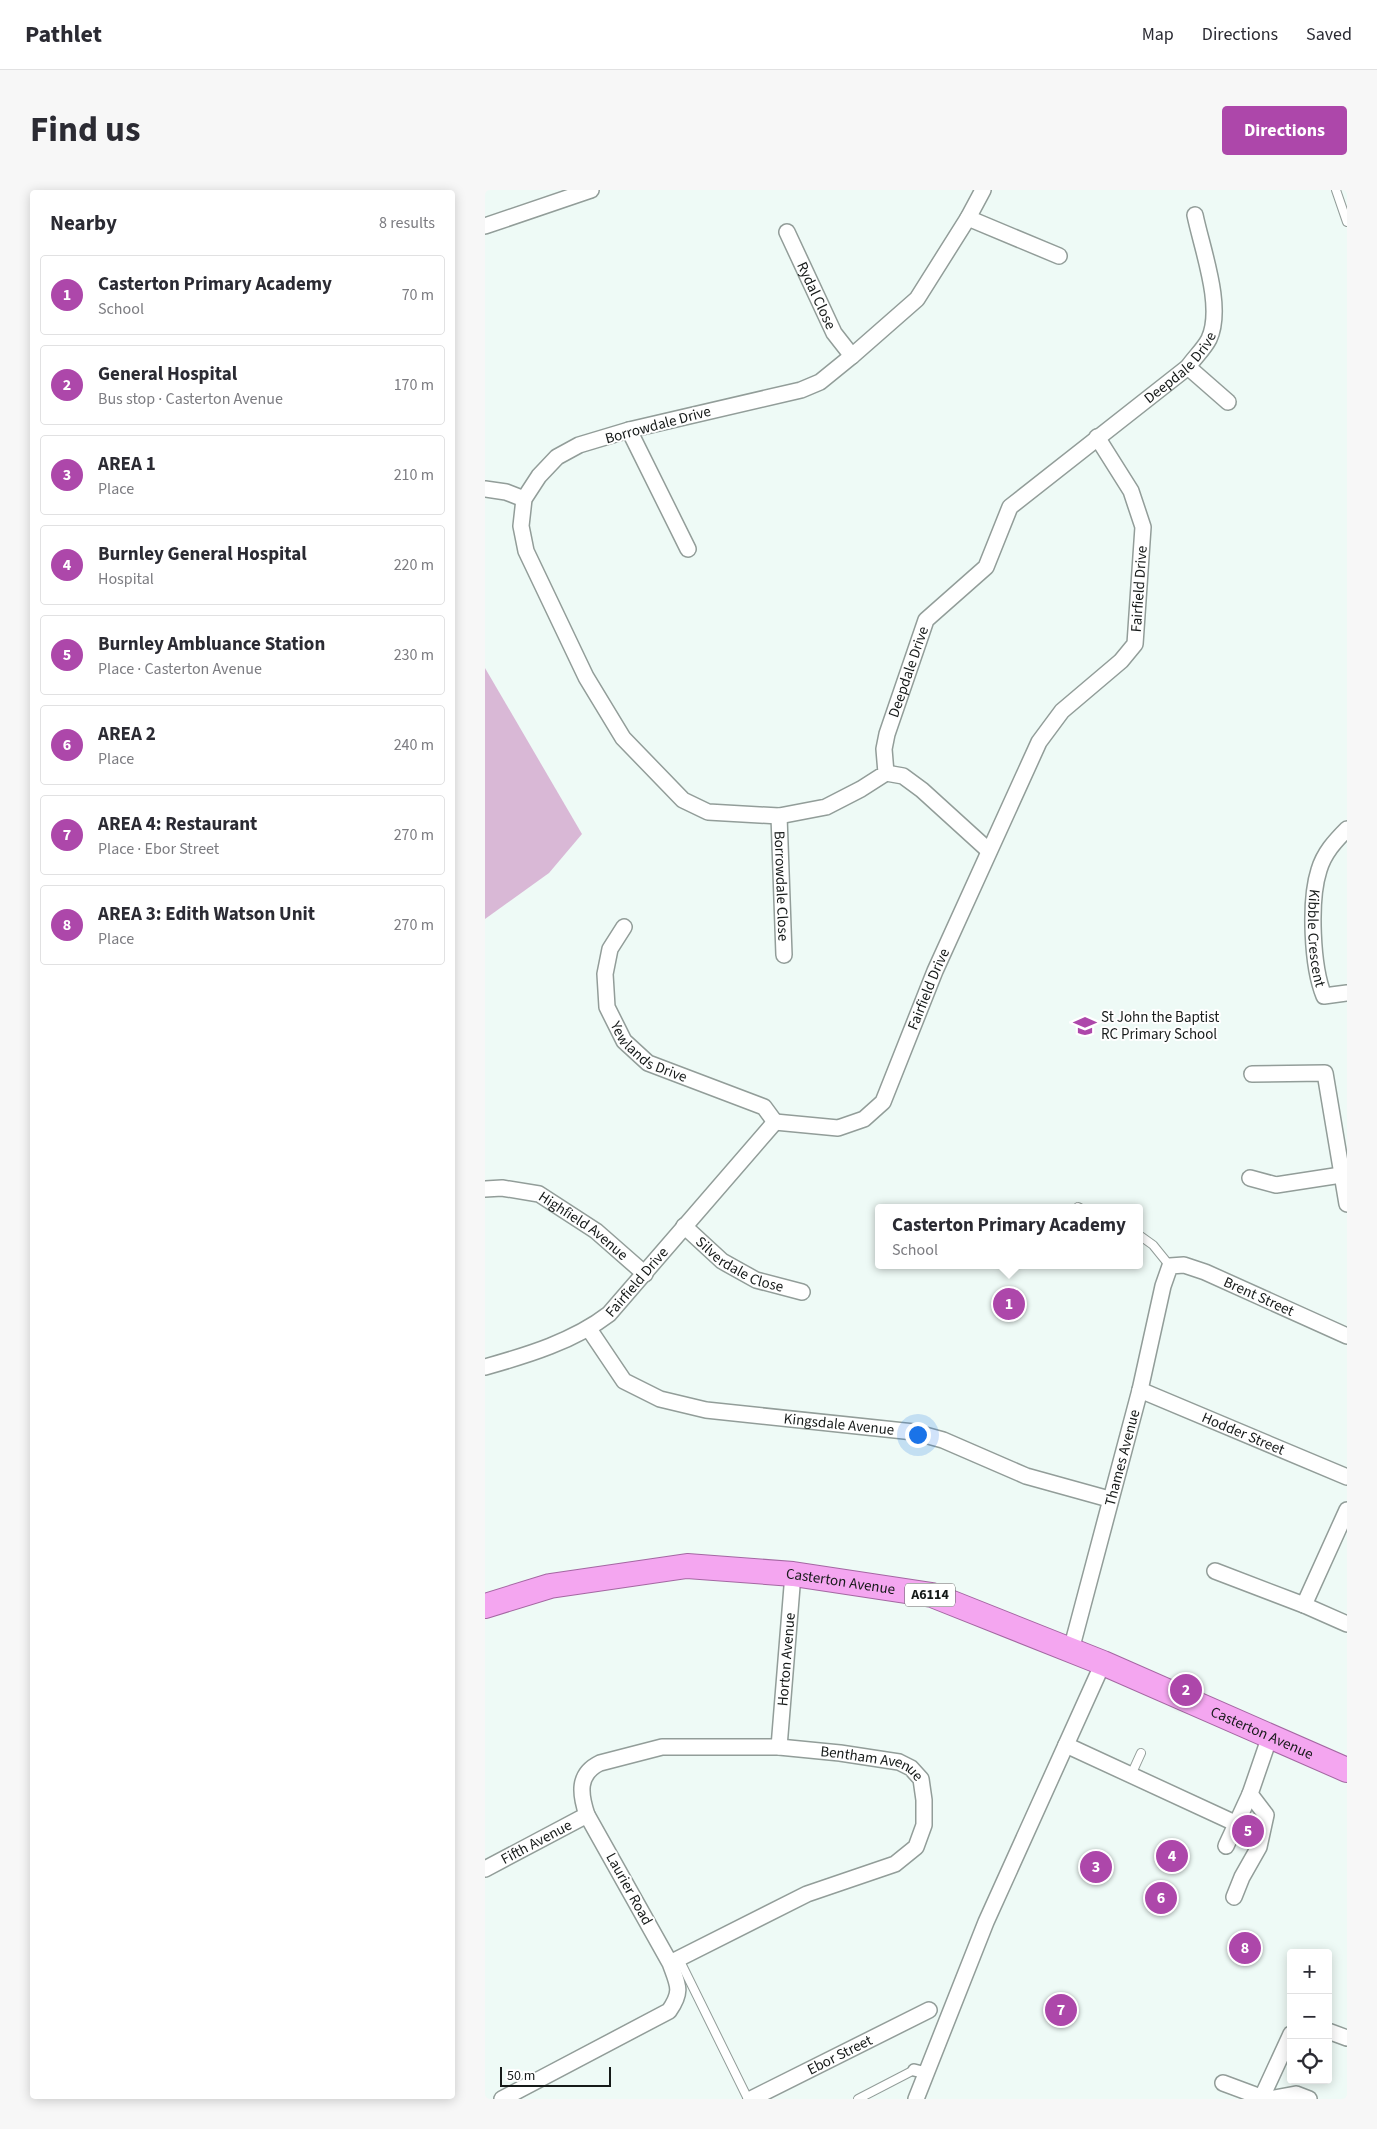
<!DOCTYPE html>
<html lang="en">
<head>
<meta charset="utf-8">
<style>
	body { margin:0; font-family:"Source Sans 3",sans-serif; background:#f7f7f7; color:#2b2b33 }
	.controls { position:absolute; right:15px; bottom:15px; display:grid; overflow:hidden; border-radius:5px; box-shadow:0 2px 12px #0003 }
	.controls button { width:45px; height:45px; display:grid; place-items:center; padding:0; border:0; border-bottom:1px solid #e1e1e2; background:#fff; color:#2b2b33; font:25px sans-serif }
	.scale { position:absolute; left:15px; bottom:12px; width:111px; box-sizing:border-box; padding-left:5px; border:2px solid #161a19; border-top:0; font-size:14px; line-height:18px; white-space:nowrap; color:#161a19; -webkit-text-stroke:4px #fff; paint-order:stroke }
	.you { position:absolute; left:432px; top:1244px; width:18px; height:18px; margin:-12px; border:4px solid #fff; border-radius:50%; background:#1a73e8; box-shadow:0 0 0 8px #1a73e833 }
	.badge { display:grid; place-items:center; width:32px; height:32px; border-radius:50%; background:#ad47aa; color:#fff; font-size:16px; font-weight:700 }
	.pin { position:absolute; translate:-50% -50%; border:2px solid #fff; box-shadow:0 1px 5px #0006 }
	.popup { position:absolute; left:390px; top:1014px; width:268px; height:65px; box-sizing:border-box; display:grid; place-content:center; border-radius:5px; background:#fff; filter:drop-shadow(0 1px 4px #0005); font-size:16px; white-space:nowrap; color:#7c7c81 }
	.popup b { font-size:19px; color:#2b2b33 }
	.popup::after { content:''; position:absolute; left:50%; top:100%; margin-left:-10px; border:10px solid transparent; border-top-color:#fff }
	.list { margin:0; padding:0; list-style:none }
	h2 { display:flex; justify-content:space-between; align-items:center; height:65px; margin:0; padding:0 20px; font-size:21px }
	h2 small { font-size:16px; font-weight:400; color:#7c7c81 }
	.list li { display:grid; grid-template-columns:32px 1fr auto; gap:15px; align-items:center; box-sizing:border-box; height:80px; margin:0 10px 10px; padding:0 10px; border:1px solid #e1e1e2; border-radius:5px }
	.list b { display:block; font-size:19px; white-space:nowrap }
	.list p { margin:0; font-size:16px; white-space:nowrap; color:#7c7c81 }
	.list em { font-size:16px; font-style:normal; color:#7c7c81 }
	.icon { flex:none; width:28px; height:28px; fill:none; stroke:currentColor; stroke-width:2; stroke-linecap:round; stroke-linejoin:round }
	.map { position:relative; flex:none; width:862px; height:1909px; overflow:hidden; border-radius:5px }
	header { display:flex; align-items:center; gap:30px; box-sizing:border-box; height:70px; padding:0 25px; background:#fff; border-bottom:1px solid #e1e1e2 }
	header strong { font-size:24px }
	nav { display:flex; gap:28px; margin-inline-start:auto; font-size:18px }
	.intro { display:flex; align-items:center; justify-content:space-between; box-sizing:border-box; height:120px; padding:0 30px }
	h1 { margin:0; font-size:35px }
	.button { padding:12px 22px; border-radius:5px; background:#ad47aa; color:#fff; font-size:18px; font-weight:700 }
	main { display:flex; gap:30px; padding:0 30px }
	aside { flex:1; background:#fff; border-radius:5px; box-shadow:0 2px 12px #0003 }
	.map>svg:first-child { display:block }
	.green { fill:#d9b8d6 }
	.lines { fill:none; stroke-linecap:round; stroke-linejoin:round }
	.service-casing { stroke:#929d99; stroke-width:10 }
	.pedestrian-casing { stroke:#929d99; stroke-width:14 }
	.minor-casing { stroke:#929d99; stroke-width:18 }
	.trunk-casing { stroke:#a467a2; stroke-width:26 }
	.service { stroke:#fff; stroke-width:8 }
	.pedestrian { stroke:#fff; stroke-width:11 }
	.minor { stroke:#fff; stroke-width:15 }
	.trunk { stroke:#f4a6f0; stroke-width:24 }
	.labels { text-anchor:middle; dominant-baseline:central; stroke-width:4; stroke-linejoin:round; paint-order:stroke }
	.shield { fill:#fff; stroke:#5c5f5e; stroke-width:1 }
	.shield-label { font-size:14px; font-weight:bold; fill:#161a19 }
	.street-label { font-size:15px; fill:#161a19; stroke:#fff }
	.poi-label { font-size:15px; fill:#161a19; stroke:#fff; text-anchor:start }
</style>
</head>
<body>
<header>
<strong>Pathlet</strong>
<nav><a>Map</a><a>Directions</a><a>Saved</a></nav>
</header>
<div class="intro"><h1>Find us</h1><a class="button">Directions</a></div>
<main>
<aside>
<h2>Nearby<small>8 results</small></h2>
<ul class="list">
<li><span class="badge">1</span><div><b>Casterton Primary Academy</b><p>School</p></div><em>70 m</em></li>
<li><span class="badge">2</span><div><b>General Hospital</b><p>Bus stop · Casterton Avenue</p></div><em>170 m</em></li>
<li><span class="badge">3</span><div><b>AREA 1</b><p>Place</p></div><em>210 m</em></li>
<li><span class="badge">4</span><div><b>Burnley General Hospital</b><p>Hospital</p></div><em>220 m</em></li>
<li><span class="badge">5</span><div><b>Burnley Ambluance Station</b><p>Place · Casterton Avenue</p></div><em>230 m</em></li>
<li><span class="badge">6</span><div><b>AREA 2</b><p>Place</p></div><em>240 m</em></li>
<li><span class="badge">7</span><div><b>AREA 4: Restaurant</b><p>Place · Ebor Street</p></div><em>270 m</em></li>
<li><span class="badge">8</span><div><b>AREA 3: Edith Watson Unit</b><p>Place</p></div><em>270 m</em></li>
</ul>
</aside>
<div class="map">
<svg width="862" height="1909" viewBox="0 0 862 1909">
	<rect width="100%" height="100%" fill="#eefaf6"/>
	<path class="green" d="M0,478L97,644L64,683L0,729Z"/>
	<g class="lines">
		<defs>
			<path id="service" d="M851,0L862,32
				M593,1017L595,1018
				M654,1045L668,1055L685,1076
				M646,1585L656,1563
				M194,1769L263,1909
				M373,1909L429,1880"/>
			<path id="pedestrian" d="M429,1880L441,1883"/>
			<g id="minor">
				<path id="s1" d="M498,0L483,28L432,109L367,166L335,192L316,200L144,240L94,255L72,267L54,286L39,309L36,336L41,361L101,487L138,548L198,610L223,622L294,626L341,617L376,599L401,583L399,559L402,544L441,430L501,377L525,317L703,177C709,168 719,159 724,149C739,117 717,59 710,25"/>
				<path d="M483,28L574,66"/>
				<path d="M0,36L106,0"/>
				<path id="s2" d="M302,42L349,143L367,166"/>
				<path d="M703,177L743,212"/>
				<path d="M144,240L203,359"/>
				<path d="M0,299L21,302L39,309"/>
				<path d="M401,583L418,586L437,600L503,660"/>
				<path id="s3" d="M294,626L299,765"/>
				<path id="s4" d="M862,639C850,651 839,663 834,680C824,711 827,777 839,806L862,803"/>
				<path id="s5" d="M139,737L125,759L120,784L122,817L139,851L163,873L279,917L290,932"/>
				<path d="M767,884L840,883L862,1014"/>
				<path id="s6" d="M290,932L353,938L379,929L398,912L450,781L554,552L577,521L636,471L650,454L658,337L646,301L612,247"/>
				<path d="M765,988L791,995L856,985"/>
				<path id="s7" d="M0,999L17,998L54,1004L111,1041L160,1084"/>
				<path id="s8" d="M199,1036L237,1071L271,1090L317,1102"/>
				<path id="s9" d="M104,1139L139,1191L175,1209L221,1220L429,1242L458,1250L541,1286L624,1309"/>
				<path id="s10" d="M0,1177C43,1165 89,1151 124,1124L290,932"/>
				<path id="s11" d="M655,1200L862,1287"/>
				<path d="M730,1381L819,1415L862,1434"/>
				<path d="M819,1415L862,1320"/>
				<path id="s12" d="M586,1460L655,1200L678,1096L685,1076L699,1075L720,1082L862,1146"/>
				<path d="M581,1555L752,1634"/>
				<path id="s13" d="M294,1557L308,1384"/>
				<path d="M741,1656L765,1604"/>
				<path id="s14" d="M0,1679L102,1625"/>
				<path d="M749,1707L757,1687L774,1657L781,1625L765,1604L785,1546"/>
				<path d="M843,1841L862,1848"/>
				<path d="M738,1893L781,1909"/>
				<path d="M777,1907L806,1844"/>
				<path id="s15" d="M17,1909L184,1821C198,1801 193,1795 185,1773L102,1625C95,1604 92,1584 115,1573L177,1557H294L355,1563L414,1572L426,1578L436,1589L439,1610V1635L431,1657L410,1674L322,1704L185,1773"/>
				<path id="s16" d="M266,1909L444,1820"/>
				<path d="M431,1909L501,1732L618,1473"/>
				<path d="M785,1909L811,1904L824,1909"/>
			</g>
			<g id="trunk">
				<path id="s17" d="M0,1416L65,1396L202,1376L308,1384L447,1405L618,1473L862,1580"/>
			</g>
		</defs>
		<use href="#service" class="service-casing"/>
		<use href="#pedestrian" class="pedestrian-casing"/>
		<use href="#minor" class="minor-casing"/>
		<use href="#trunk" class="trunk-casing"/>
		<use href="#service" class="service"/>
		<use href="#pedestrian" class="pedestrian"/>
		<use href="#minor" class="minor"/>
		<use href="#trunk" class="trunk"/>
	</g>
	<defs>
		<symbol id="school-bare" viewBox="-9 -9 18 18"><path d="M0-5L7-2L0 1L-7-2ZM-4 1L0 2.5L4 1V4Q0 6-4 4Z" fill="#ad47aa" stroke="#fff" stroke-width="2.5" paint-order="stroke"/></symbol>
	</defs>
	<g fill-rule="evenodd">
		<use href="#school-bare" x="584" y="820" width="32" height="32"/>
	</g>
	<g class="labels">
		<rect class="shield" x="420" y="1393.5" width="50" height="23" rx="4"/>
		<g class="shield-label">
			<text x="445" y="1405">A6114</text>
		</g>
		<g class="street-label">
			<text stroke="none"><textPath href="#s2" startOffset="70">Rydal Close</textPath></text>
			<text stroke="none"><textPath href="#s1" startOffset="1674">Deepdale Drive</textPath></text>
			<text transform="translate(173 235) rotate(-15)">Borrowdale Drive</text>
			<text stroke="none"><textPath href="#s6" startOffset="702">Fairfield Drive</textPath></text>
			<text stroke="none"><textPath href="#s1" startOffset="1254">Deepdale Drive</textPath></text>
			<text stroke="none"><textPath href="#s3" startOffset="70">Borrowdale Close</textPath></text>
			<text stroke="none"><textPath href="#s4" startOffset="119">Kibble Crescent</textPath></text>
			<text stroke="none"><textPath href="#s6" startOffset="238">Fairfield Drive</textPath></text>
			<text stroke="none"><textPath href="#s5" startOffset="149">Yewlands Drive</textPath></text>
			<text stroke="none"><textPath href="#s7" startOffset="109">Highfield Avenue</textPath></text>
			<text stroke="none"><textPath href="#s8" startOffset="69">Silverdale Close</textPath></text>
			<text stroke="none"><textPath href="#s10" startOffset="178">Fairfield Drive</textPath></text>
			<text stroke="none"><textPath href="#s12" startOffset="492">Brent Street</textPath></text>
			<text stroke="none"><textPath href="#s9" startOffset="284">Kingsdale Avenue</textPath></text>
			<text stroke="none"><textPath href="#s11" startOffset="112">Hodder Street</textPath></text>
			<text stroke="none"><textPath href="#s12" startOffset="199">Thames Avenue</textPath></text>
			<text stroke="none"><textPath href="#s17" startOffset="361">Casterton Avenue</textPath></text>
			<text stroke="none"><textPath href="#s13" startOffset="88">Horton Avenue</textPath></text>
			<text stroke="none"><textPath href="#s17" startOffset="811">Casterton Avenue</textPath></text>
			<text stroke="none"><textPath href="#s15" startOffset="746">Bentham Avenue</textPath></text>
			<text stroke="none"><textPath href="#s14" startOffset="58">Fifth Avenue</textPath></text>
			<text transform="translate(144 1699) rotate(61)">Laurier Road</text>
			<text stroke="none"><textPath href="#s16" startOffset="99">Ebor Street</textPath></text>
		</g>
		<g class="poi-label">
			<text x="616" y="827">St John the Baptist<tspan x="616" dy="17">RC Primary School</tspan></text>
		</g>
	</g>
</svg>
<div class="controls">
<button>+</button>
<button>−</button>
<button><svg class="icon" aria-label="locate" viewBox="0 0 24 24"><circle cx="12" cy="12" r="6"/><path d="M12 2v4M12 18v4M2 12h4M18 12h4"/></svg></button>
</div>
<div class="scale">50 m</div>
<div class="you"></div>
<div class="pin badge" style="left:524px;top:1114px">1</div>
<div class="popup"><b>Casterton Primary Academy</b>School</div>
<div class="pin badge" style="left:701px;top:1500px">2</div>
<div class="pin badge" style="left:611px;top:1677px">3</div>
<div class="pin badge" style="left:687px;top:1666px">4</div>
<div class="pin badge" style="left:763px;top:1641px">5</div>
<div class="pin badge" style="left:676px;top:1708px">6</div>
<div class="pin badge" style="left:576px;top:1820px">7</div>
<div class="pin badge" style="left:760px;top:1758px">8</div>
</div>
</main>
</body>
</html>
